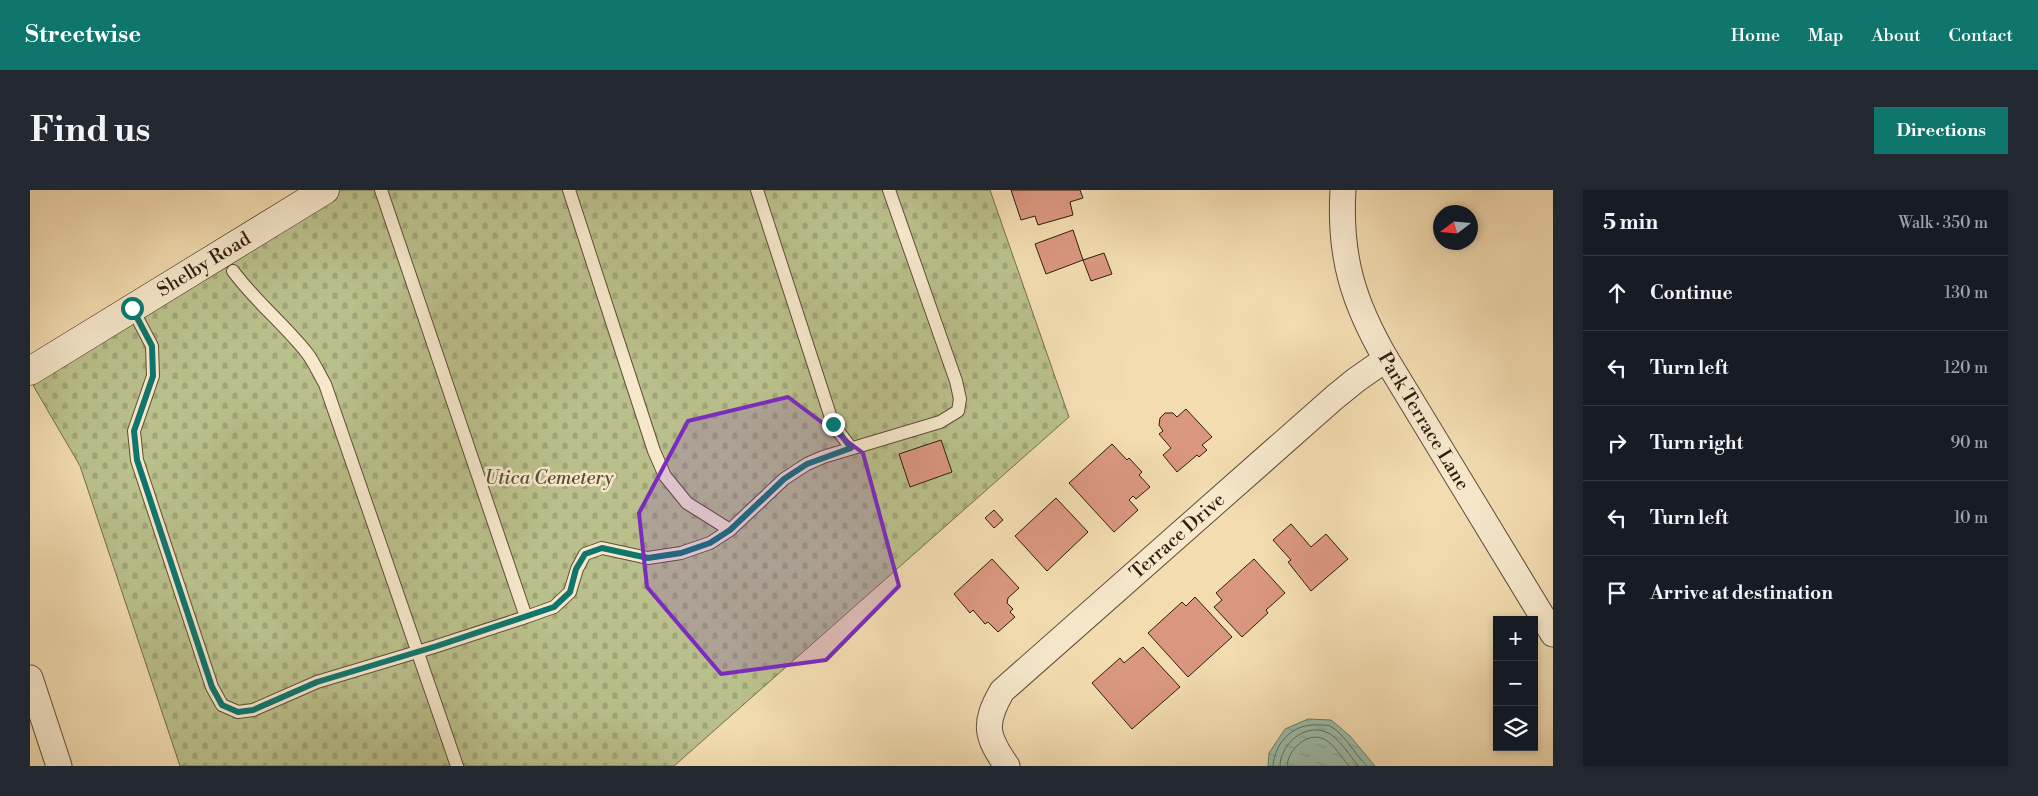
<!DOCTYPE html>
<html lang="en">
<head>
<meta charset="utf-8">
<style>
	body { margin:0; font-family:"Libre Bodoni",serif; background:#242831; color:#f1f3f6 }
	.controls { position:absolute; right:15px; bottom:15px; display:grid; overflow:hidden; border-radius:0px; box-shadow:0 2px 8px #0003 }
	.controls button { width:45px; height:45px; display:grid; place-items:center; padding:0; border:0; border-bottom:1px solid #363941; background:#171b24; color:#f1f3f6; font:25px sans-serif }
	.compass { position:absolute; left:1403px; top:15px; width:45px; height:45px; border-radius:50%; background:#171b24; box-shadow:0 2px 8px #0003; rotate:254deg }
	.stop { position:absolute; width:15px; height:15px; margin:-11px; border:4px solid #0f766e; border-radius:50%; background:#fff }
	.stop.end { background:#0f766e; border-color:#fff; box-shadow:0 1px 5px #0008 }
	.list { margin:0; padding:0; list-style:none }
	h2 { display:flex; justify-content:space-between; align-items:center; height:65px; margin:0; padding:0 20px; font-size:21px }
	h2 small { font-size:16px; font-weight:400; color:#9ea1a6 }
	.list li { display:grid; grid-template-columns:32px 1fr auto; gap:15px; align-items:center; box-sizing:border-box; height:75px; padding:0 20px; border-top:1px solid #363941 }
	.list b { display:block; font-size:19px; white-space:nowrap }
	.list em { font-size:16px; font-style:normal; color:#9ea1a6 }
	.icon { flex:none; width:28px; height:28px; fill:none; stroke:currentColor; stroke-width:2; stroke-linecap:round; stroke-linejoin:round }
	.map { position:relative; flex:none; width:1523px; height:576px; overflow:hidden; border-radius:0px }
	header { display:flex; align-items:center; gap:30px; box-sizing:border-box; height:70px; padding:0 25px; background:#0f766e; color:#fff }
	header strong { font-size:24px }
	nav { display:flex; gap:28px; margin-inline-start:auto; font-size:18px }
	.intro { display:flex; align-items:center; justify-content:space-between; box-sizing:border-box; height:120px; padding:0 30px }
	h1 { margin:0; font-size:35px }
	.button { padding:12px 22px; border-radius:0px; background:#0f766e; color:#fff; font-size:18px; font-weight:700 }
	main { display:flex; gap:30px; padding:0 30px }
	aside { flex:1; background:#171b24; border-radius:0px; box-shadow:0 2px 8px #0003 }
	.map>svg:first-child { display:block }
	.cemetery { fill:url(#cemetery-stones); stroke:#746e4d }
	.water { fill:url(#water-ripples); stroke:#707c6b }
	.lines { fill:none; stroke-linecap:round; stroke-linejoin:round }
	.shore { stroke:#666c5c; stroke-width:1 }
	.building { fill:#da9780; stroke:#2f1d0f }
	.lane-casing { stroke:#604d37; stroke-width:14 }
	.street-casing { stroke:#604d37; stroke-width:27 }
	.secondary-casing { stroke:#2f1d0f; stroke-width:29 }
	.lane { stroke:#f7e8cc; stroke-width:12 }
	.street { stroke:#f7e8cc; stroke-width:25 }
	.secondary { stroke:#f7e8cc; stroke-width:28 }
	.route { stroke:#0f766e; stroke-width:6 }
	.marked { fill:#7b2cbf; fill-opacity:0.2; stroke:#7b2cbf; stroke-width:4; stroke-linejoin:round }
	.labels { text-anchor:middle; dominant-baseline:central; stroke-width:5; stroke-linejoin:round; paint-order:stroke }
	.street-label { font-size:19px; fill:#2f1d0f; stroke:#f7e8cc }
	.park-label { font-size:19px; font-style:italic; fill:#594e34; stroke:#f7e8cc }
</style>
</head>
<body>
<header>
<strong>Streetwise</strong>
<nav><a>Home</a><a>Map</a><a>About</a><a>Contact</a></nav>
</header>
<div class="intro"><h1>Find us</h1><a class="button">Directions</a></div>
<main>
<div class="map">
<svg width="1523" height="576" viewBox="0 0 1523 576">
	<defs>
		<pattern id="cemetery-stones" width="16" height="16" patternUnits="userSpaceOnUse" patternTransform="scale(1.25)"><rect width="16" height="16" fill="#bac08b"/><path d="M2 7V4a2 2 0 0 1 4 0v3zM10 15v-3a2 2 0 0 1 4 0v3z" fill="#a0a577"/></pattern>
		<pattern id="water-ripples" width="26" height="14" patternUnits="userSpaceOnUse" patternTransform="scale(1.25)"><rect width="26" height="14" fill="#9cbca9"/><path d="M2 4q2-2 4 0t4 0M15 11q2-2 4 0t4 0" fill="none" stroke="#87a190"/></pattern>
	</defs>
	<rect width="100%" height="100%" fill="#f2dcb0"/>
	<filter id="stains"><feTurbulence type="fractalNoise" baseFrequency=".004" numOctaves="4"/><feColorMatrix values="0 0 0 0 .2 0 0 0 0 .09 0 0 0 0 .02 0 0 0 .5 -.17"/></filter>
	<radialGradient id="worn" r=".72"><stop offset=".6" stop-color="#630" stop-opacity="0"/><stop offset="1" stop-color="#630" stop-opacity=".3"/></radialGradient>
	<path class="cemetery" d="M295,0H960L1039,227L644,576H150L50,276L0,190Z"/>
	<path class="water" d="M1278,529L1301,530L1320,546L1345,576H1238L1239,563L1255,539Z"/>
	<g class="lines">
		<path class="shore" d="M1243,576C1245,551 1264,533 1289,535C1293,535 1297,535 1300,536C1316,545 1324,564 1337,576
			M1250,576C1250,555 1274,533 1296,542C1308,546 1321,567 1328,576
			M1257,576C1258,560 1277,541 1294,549C1304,554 1312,568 1319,576"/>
	</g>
	<path class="building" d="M981,0H1050L1053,8L1040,12L1043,25L1008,35L1005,26L991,30Z
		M1043,40L1053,70L1016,84L1005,54Z
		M1074,63L1082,84L1061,91L1053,70Z
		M1156,219L1182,247L1172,255L1177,260L1169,267L1167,265L1147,282L1133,265L1141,258L1129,244L1133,241L1129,235L1130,228L1135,223H1143L1147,227Z
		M911,250L922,282L880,297L869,264Z
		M1082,254L1097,270L1099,268L1112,282L1109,285L1120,297L1106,309L1103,306L1099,310L1108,320L1084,342L1039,293Z
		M1026,308L1058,342L1017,381L985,346Z
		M964,320L973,330L964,338L955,328Z
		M1261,334L1281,357L1296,344L1318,369L1281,401L1258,372L1261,370L1243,350Z
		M962,369L989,398L978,408L977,413L983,419L980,422L985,427L968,442L958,432L955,434L943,420L940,423L924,404Z
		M1224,369L1255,403L1236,420L1238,423L1212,447L1184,417L1192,410L1186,403Z
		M1165,407L1202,447L1158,487L1118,443L1152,412L1156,416Z
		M1113,457L1150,497L1102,539L1062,493L1090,468L1094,473Z"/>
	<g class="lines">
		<defs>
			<path id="lane" d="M351,0L496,427
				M539,0L624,261L635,286L657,313L700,340
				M727,0L803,234L821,258
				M203,81C225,111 254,134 277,163C284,172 289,184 295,194L427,576
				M102,118L122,156L123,186L104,241L107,270L182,497L192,515L208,522L223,520L287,492L407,456L496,427L524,417L540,402L547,379L555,364L572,358L618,368L651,363L680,353L700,340L754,289L777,274L793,267L910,232L928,221L930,209L926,191L859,0"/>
			<g id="street">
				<path id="s1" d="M1313,0C1309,66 1323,112 1356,169L1523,444"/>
				<path d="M0,488L29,576"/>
				<path id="s2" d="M977,576C956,546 953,534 972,501L1305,207L1326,190L1356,169"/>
			</g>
			<g id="secondary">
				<path id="s3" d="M0,181L295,0"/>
			</g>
		</defs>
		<use href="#lane" class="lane-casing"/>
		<use href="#street" class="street-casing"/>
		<use href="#secondary" class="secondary-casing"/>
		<use href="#lane" class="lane"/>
		<use href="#street" class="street"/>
		<use href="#secondary" class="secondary"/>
	</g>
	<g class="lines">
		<path class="route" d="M102,118L122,156L123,186L104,241L107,270L182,497L192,515L208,522L223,520L287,492L407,456L524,417L540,402L546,379L555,364L572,358L618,368L651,363L680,353L700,340L754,289L777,274L821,258L803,234"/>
	</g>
	<path class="marked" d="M758,207L833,263L869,396L796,470L691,484L617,397L609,323L658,231Z"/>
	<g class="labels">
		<g class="street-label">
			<text stroke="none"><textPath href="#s3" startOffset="204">Shelby Road</textPath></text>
			<text stroke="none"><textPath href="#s1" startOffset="250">Park Terrace Lane</textPath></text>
			<text stroke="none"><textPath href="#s2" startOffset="316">Terrace Drive</textPath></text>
		</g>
		<g class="park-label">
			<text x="519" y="288">Utica Cemetery</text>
		</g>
	</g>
	<rect width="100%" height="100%" filter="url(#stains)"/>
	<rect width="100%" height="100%" fill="url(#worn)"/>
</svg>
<div class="controls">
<button>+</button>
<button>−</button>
<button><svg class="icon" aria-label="layers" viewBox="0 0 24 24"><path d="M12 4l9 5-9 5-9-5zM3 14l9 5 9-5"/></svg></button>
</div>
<svg class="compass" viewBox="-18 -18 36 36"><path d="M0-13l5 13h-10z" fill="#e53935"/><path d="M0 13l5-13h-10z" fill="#9ea1a6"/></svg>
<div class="stop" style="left:102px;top:118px"></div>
<div class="stop end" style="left:803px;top:234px"></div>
</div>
<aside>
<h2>5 min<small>Walk · 350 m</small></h2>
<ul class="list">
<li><svg class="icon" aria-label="ahead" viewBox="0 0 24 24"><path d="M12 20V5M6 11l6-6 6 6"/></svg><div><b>Continue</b></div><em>130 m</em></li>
<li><svg class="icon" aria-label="left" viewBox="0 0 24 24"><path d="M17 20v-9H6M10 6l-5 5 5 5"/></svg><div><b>Turn left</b></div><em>120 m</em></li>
<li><svg class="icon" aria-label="right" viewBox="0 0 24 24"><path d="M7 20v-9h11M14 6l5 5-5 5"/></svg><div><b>Turn right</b></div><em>90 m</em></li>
<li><svg class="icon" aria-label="left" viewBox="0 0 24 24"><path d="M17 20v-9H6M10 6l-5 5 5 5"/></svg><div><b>Turn left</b></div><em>10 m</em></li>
<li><svg class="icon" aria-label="arrive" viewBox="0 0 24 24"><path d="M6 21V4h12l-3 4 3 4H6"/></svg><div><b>Arrive at destination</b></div></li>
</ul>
</aside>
</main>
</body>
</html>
